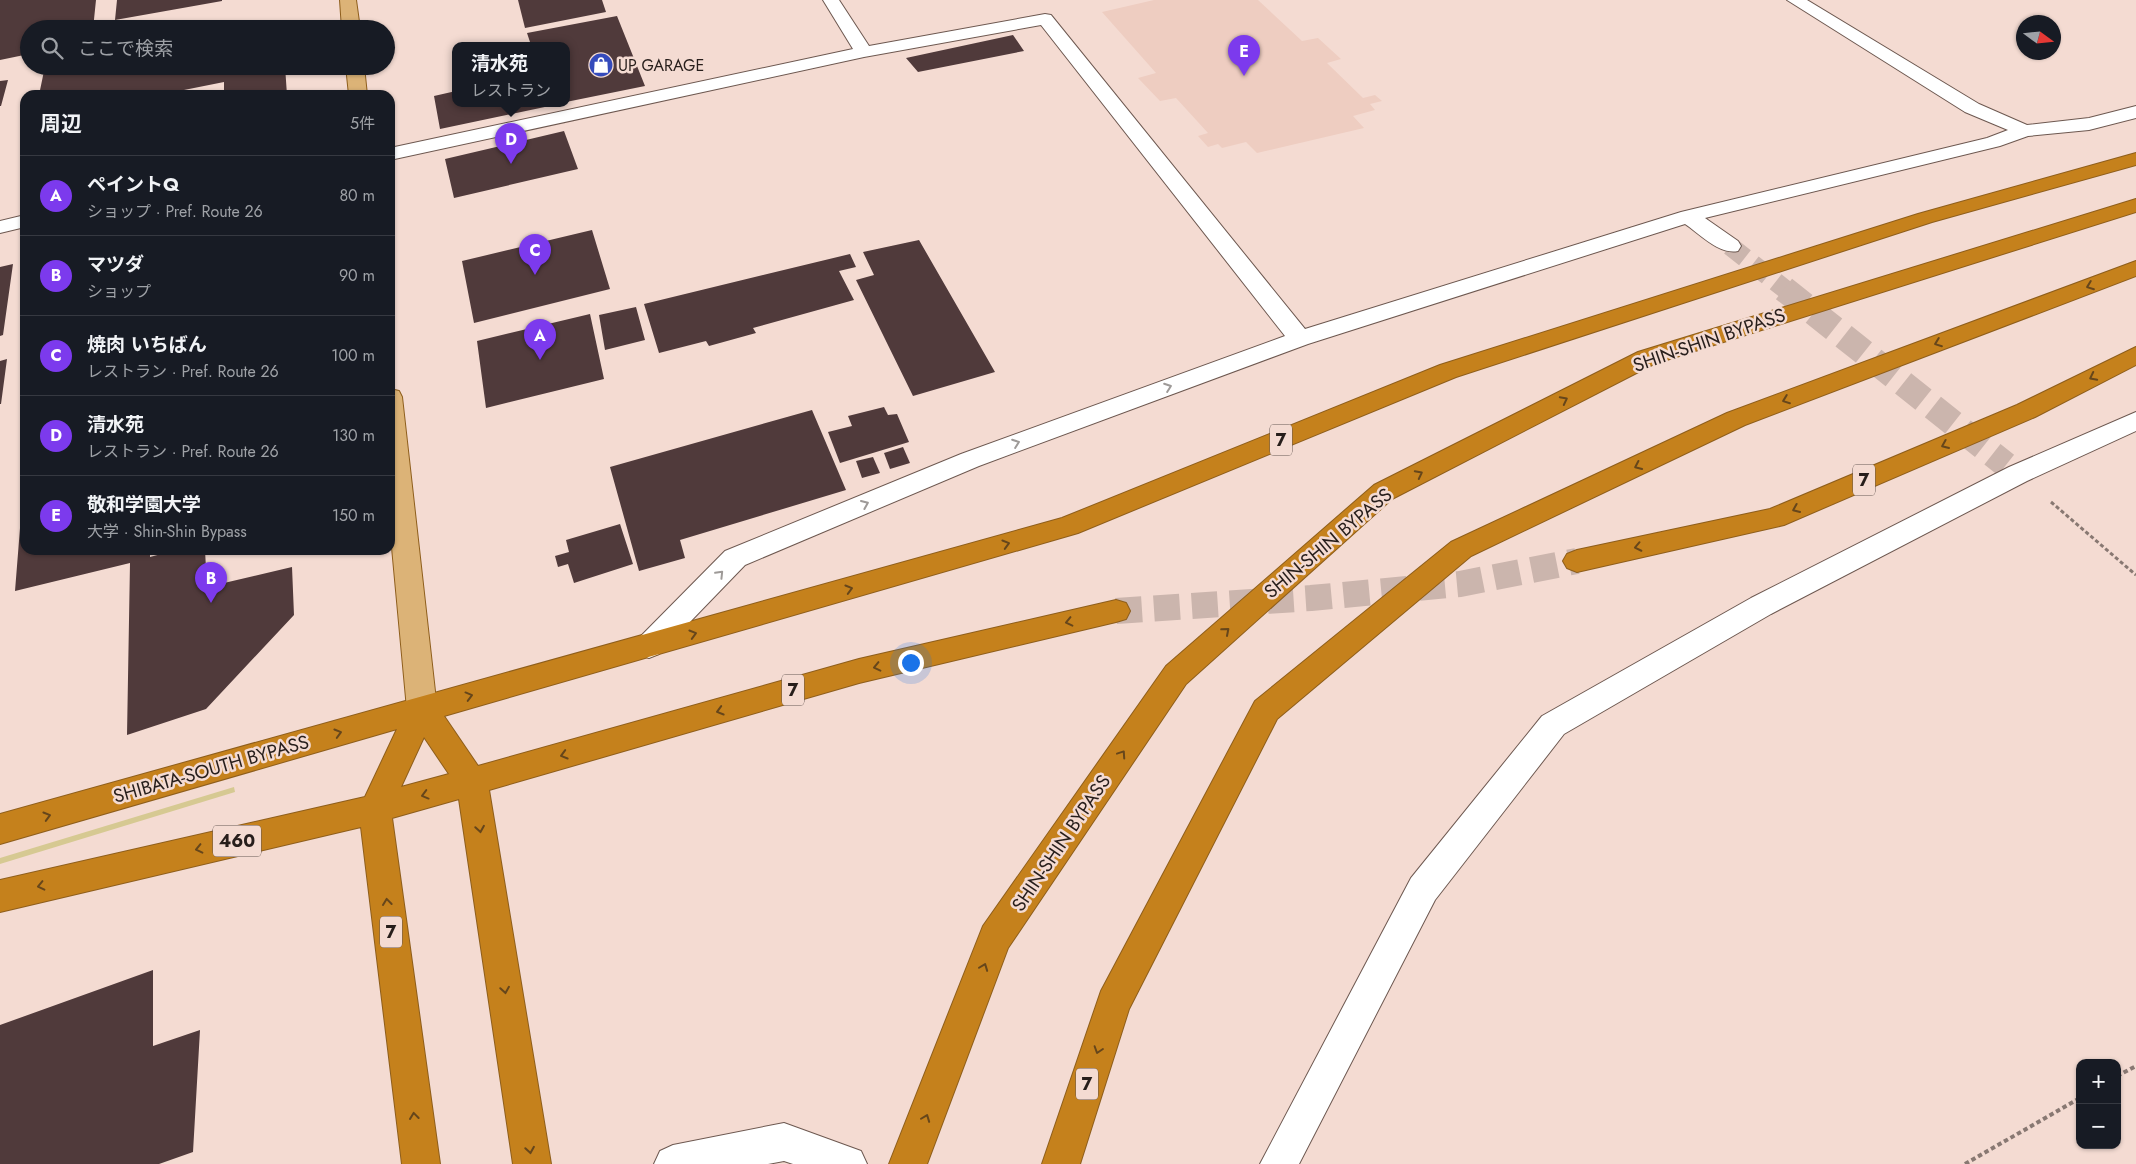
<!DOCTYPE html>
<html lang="ja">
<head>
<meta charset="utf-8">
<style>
	body { margin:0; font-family:Jost,"Noto Sans JP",sans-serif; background:#242831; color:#f1f3f6 }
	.controls { position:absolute; right:15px; bottom:15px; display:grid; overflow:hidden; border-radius:10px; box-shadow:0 1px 4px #0004 }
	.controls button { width:45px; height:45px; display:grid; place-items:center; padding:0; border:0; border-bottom:1px solid #363941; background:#171b24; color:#f1f3f6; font:25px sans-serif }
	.compass { position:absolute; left:2016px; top:15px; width:45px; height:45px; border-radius:50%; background:#171b24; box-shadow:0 1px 4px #0004; rotate:105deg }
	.you { position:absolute; left:910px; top:662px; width:18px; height:18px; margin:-12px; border:4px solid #fff; border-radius:50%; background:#1a73e8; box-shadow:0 0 0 8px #1a73e833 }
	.badge { display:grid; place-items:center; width:32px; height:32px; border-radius:50%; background:#7c3aed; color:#fff; font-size:16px; font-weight:700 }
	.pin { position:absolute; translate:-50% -41px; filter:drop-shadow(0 1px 2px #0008) }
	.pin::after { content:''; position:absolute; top:26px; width:18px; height:15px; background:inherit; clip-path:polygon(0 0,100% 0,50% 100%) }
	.popup { position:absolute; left:452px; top:42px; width:118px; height:65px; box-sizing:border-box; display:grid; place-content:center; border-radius:10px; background:#171b24; filter:drop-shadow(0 1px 4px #0005); font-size:16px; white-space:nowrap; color:#9ea1a6 }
	.popup b { font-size:19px; color:#f1f3f6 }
	.popup::after { content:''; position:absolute; left:50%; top:100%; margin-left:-10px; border:10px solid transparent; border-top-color:#171b24 }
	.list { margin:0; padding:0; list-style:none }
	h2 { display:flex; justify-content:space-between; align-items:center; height:65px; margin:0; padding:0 20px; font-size:21px }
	h2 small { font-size:16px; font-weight:400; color:#9ea1a6 }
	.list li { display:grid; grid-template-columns:32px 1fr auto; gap:15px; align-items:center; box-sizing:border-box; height:80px; padding:0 20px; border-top:1px solid #363941 }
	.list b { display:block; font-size:19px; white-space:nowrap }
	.list p { margin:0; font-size:16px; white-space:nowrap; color:#9ea1a6 }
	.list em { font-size:16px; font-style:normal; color:#9ea1a6 }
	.icon { flex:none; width:28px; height:28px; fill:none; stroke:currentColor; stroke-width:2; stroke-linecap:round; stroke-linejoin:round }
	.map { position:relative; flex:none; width:2136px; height:1164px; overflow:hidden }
	.search { position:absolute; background:#171b24; box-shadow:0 1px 4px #0004; left:20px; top:20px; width:375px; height:55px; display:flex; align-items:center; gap:12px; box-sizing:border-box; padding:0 18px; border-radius:28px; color:#9ea1a6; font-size:19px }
	.panel { position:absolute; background:#171b24; box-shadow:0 1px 4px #0004; left:20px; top:90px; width:375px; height:465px; border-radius:15px }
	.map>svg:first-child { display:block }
	.built { fill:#eecdc1 }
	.green { fill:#d6c992 }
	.building { fill:#503a3b }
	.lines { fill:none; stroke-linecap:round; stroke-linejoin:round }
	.minor-tunnel-far1 { stroke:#cbb5ad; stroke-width:19; stroke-dasharray:19 10; stroke-linecap:butt }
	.minor-tunnel { stroke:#cbb5ad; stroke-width:26; stroke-dasharray:26 12; stroke-linecap:butt }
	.highway-tunnel { stroke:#cbb5ad; stroke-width:26; stroke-dasharray:26 12; stroke-linecap:butt }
	.minor-casing { stroke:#6d5850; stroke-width:2 }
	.major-casing { stroke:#8e5e1c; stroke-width:2 }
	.highway-casing { stroke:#8e5e1c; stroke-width:2 }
	.path-far1 { stroke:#887872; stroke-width:3; stroke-dasharray:4 2.5; stroke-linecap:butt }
	.path { stroke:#887872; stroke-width:4; stroke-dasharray:4.5 3; stroke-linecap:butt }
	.minor { fill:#fff; fill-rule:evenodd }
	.major { fill:#dcb377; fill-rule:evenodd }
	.highway { fill:#c5811c; fill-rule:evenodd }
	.oneway { stroke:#66461b }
	.oneway2 { stroke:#9e9a98 }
	.labels { text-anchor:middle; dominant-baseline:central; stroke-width:5; stroke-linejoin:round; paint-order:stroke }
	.far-poi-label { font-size:16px; fill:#271e1b; stroke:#f4dbd2; text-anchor:start }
	.shield { fill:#f4dbd2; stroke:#645752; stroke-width:1 }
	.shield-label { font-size:18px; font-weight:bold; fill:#271e1b }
	.street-label { font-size:19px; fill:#271e1b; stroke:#f4dbd2 }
</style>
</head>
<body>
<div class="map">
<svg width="2136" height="1164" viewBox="0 0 2136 1164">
	<rect width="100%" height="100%" fill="#f4dbd2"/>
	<path class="built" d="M1154,0H1258L1302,41L1318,38L1341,59L1327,63L1363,98L1375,95L1382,101L1370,104L1375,110L1353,116L1364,128L1257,153L1246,142L1222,148L1218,144L1208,147L1198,136L1208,133L1176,98L1160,101L1138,78L1156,73L1102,12Z"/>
	<path class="green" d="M234,787L235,792L0,864V858Z"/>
	<path class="building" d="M0,0H96L93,29H29V54L0,60Z
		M117,0H222V1L115,20Z
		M518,0H602L606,12L525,28Z
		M617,16L645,86L566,102V45H531L527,33Z
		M1013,35L1024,51L918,72L906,58Z
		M67,66H285L287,95H224V82L159,95H39L44,71Z
		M8,80L1,106H0V81Z
		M456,91V103L559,104L440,129L434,96Z
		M564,131L578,169L454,198L445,159Z
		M592,230L610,289L474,323L462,261Z
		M919,240L995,372L913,396L856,280L874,275L863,252Z
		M850,254L856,267L839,271L854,300L753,328L756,333L709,346L706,341L659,353L644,304Z
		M13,264L3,335L0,336V267Z
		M636,307L645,340L605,350L599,315Z
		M590,314L604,379L486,408L477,341Z
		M7,359L1,404H0V361Z
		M884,407L888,415L897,414L909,442L840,463L828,432L852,426L848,416Z
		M812,410L846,490L680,540L685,558L639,571L610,467Z
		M903,447L910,463L890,469L884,453Z
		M873,457L880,473L862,478L856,461Z
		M24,478L25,550H150V557L176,550H205L207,587L292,567L294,615L206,709L127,735L130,563L15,591Z
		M620,524L633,564L574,583L568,564L558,567L555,556L569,552L566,540Z
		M153,970V1046L200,1030L193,1152L159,1164H0V1025Z"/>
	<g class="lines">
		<path class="minor-tunnel-far1" d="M1730,246L1786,290"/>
		<path class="minor-tunnel" d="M1784,289L2006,465"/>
		<path class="highway-tunnel" d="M1116,611L1311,598L1460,584L1577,561"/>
		<defs>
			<path id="minor" d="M823,0H839L869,46L1045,14L1051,15L1305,329L1681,212L1987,138L2008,130L1965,112L1787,0H1807L1979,104L2027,125L2089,118L2136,106V118L2089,130L2028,136L2000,146L1705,218L1738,241L1741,246L1738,251C1719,255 1700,234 1685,224L1308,344L979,466L745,565L659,654L649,658L639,654L635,646L639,638L725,551L961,454L1285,336L1041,25L864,57L390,160V148L853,49Z
				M25,215V227L0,233V221Z
				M2136,412V431L2027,481L1771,614L1564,734L1435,900L1299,1164H1260L1411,878L1542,716L1751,598L2009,467Z
				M784,1123L861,1151L867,1164H793L784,1161L768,1164H654L660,1151L673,1145Z"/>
			<path id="major" d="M340,0H356L360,29H342Z
				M346,66H364L367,95H349Z
				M390,389L399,391L402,397L437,709L433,718L422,722L411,718L407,709L390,526Z"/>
			<path id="highway" d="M2136,153V165L1932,222L1456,377L1078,533L444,716L478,766L859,659L1116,600L1126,603L1130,611L1126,619L1116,622L859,683L489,790L551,1164H513L459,799L392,818L440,1164H402L361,827L0,912V880L365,797L397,729L0,844V814L1062,518L1440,365L1918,214ZM424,737L449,774L401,787Z
				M2136,199V212L1654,364L1392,499L1186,684L1008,948L927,1164H889L983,926L1166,666L1374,485L1638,352Z
				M2136,261V276L1745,425L1471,556L1277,719L1129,1009L1080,1164H1042L1101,991L1255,701L1451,542L1727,413Z
				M2136,347V365L2035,417L1784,525L1577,572L1567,568L1563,561L1567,554L1577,550L1770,509L2017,405Z"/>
		</defs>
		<use href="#minor" class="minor-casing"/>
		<use href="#major" class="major-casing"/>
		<use href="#highway" class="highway-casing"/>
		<path class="path-far1" d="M2051,502L2136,575"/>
		<path class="path" d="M2117,1076L2136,1066
			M1965,1164L2080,1098"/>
		<use href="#minor" class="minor"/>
		<use href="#major" class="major"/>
		<use href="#highway" class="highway"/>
	</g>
	<defs><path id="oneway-chevron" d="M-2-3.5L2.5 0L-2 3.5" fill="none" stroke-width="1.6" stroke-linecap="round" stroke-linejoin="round" transform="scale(1.25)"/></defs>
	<g class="oneway">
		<use href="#oneway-chevron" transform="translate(2090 286) rotate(159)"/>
		<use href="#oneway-chevron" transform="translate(1938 343) rotate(159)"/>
		<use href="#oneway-chevron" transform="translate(2093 377) rotate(153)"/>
		<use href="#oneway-chevron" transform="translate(1564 400) rotate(-27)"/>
		<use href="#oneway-chevron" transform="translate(1786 400) rotate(159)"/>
		<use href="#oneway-chevron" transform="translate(1945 445) rotate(157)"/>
		<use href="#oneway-chevron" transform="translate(1638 466) rotate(155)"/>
		<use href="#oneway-chevron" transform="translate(1419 474) rotate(-27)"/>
		<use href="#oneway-chevron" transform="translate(1796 509) rotate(157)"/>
		<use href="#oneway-chevron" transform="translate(1006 544) rotate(-16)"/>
		<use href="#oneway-chevron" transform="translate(1638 547) rotate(168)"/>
		<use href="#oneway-chevron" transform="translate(849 589) rotate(-16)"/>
		<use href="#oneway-chevron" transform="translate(1069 622) rotate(167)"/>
		<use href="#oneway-chevron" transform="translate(1226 631) rotate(-41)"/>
		<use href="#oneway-chevron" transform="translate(693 634) rotate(-16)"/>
		<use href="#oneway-chevron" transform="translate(877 667) rotate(167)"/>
		<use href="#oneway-chevron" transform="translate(469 696) rotate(-15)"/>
		<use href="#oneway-chevron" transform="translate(720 711) rotate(164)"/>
		<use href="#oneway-chevron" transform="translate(338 733) rotate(-16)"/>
		<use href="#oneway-chevron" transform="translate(1122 754) rotate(-56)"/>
		<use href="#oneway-chevron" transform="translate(564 755) rotate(164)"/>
		<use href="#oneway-chevron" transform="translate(425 795) rotate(165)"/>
		<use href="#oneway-chevron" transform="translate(47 816) rotate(-16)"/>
		<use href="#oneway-chevron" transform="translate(480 829) rotate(81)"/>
		<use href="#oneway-chevron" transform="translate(199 849) rotate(167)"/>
		<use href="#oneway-chevron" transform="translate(41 886) rotate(167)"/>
		<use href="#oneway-chevron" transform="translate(387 902) rotate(-97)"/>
		<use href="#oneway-chevron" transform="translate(984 967) rotate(-69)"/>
		<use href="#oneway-chevron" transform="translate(505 990) rotate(81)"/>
		<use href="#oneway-chevron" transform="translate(1098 1050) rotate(108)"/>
		<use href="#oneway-chevron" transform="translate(414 1116) rotate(-97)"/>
		<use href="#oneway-chevron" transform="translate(926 1118) rotate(-69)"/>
		<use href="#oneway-chevron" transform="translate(530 1150) rotate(81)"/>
	</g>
	<g class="oneway2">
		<use href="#oneway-chevron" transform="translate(1168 387) rotate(-20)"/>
		<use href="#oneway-chevron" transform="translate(1016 443) rotate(-20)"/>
		<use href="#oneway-chevron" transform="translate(865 504) rotate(-23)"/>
		<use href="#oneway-chevron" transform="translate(720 574) rotate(-46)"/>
	</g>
	<defs>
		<symbol id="shop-disc" viewBox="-11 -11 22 22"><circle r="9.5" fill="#344abb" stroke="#f4dbd2"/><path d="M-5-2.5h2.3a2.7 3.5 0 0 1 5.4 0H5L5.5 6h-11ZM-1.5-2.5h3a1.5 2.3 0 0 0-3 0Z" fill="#fff"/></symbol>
	</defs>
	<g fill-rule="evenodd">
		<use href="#shop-disc" x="587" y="51" width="28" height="28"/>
	</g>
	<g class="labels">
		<g class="far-poi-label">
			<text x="618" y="65">UP GARAGE</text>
		</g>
		<g class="shield">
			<rect x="1270" y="424.5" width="22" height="31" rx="4"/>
			<rect x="1853" y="464.5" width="22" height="31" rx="4"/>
			<rect x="782" y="674.5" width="22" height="31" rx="4"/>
			<rect x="213" y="825.5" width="48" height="31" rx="4"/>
			<rect x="380" y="916.5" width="22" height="31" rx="4"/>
			<rect x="1076" y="1068.5" width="22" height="31" rx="4"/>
		</g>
		<g class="shield-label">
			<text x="1281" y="440">7</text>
			<text x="1864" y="480">7</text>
			<text x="793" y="690">7</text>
			<text x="237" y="841">460</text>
			<text x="391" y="932">7</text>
			<text x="1087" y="1084">7</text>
		</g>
		<g class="street-label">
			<text transform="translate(1709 340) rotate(-19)">SHIN-SHIN BYPASS</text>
			<text transform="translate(1328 543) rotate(-40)">SHIN-SHIN BYPASS</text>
			<text transform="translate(211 769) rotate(-16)">SHIBATA-SOUTH BYPASS</text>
			<text transform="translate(1061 843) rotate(-56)">SHIN-SHIN BYPASS</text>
		</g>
	</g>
</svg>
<div class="controls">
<button>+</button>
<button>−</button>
</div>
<svg class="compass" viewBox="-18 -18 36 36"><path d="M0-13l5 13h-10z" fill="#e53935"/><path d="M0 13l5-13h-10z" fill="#9ea1a6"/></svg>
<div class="you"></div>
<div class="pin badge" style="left:540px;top:360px">A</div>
<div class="pin badge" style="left:211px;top:603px">B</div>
<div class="pin badge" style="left:535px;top:275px">C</div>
<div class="pin badge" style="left:511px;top:164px">D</div>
<div class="popup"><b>清水苑</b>レストラン</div>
<div class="pin badge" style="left:1244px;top:76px">E</div>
<div class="search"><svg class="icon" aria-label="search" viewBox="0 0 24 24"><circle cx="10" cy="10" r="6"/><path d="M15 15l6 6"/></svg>ここで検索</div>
<section class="panel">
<h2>周辺<small>5件</small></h2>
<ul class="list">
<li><span class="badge">A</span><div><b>ペイントQ</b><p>ショップ · Pref. Route 26</p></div><em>80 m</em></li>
<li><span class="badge">B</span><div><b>マツダ</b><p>ショップ</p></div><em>90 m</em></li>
<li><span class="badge">C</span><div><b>焼肉 いちばん</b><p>レストラン · Pref. Route 26</p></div><em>100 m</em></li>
<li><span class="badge">D</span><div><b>清水苑</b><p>レストラン · Pref. Route 26</p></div><em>130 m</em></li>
<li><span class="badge">E</span><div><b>敬和学園大学</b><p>大学 · Shin-Shin Bypass</p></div><em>150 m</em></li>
</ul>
</section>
</div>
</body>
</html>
